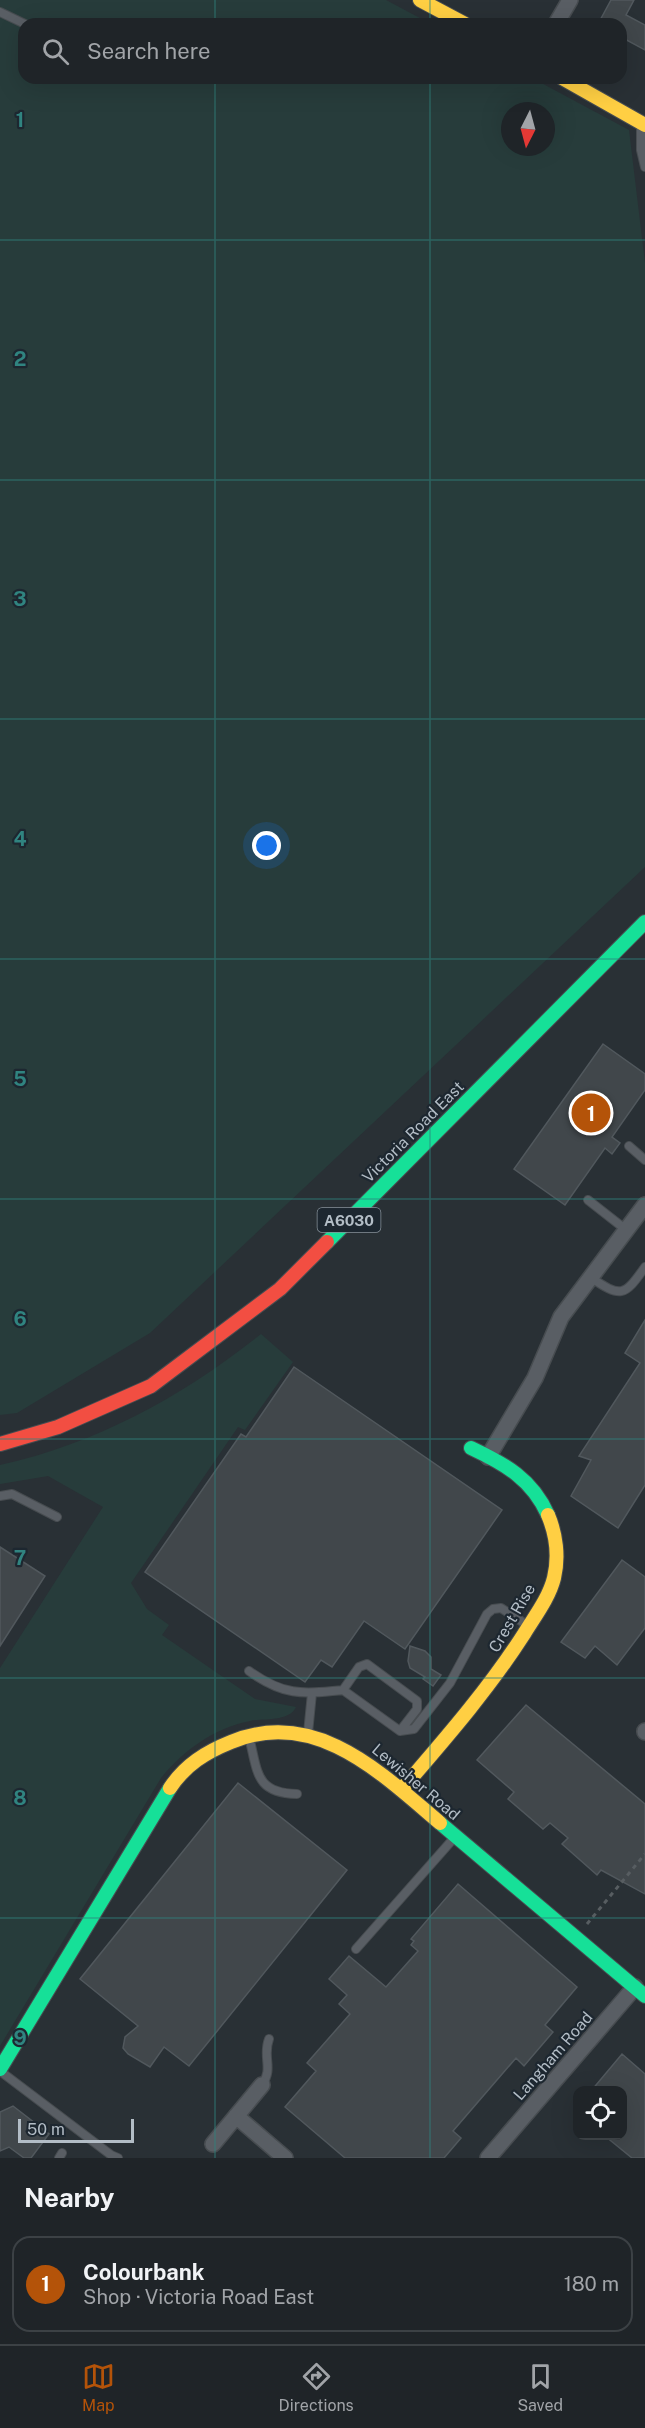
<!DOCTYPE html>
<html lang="en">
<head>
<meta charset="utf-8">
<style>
	body { margin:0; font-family:"Public Sans",sans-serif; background:#272c30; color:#f1f3f6 }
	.controls { position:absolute; right:18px; bottom:18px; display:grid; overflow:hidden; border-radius:12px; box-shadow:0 6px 24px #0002 }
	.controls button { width:54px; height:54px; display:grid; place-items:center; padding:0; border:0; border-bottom:2px solid #3c4145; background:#1f2428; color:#f1f3f6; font:30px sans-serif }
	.compass { position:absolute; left:501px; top:102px; width:54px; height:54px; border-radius:50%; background:#1f2428; box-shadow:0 6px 24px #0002; rotate:186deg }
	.scale { position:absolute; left:18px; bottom:15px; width:116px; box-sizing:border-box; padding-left:6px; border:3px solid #b3bdc6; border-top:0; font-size:16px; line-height:21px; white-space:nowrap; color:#b3bdc6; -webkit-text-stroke:4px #1d2730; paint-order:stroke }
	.you { position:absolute; left:267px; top:846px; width:21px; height:21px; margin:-15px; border:4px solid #fff; border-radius:50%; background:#1a73e8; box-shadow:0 0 0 9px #1a73e833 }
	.badge { display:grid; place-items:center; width:39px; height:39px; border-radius:50%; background:#b45309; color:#fff; font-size:20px; font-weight:700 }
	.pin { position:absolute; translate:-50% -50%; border:3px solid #fff; box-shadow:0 2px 6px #0006 }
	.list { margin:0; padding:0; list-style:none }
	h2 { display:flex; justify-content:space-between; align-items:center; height:78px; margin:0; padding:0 24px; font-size:26px }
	h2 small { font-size:20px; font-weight:400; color:#a1a4a8 }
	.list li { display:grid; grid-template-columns:39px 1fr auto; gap:18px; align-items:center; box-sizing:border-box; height:96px; margin:0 12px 12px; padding:0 12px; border:2px solid #3c4145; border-radius:18px }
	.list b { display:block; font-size:22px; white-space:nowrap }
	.list p { margin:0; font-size:20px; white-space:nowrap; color:#a1a4a8 }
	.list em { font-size:20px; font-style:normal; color:#a1a4a8 }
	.icon { flex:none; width:33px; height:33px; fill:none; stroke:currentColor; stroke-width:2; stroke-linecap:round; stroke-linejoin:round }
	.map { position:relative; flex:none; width:645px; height:2158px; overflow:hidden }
	.search { position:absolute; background:#1f2428; box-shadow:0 6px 24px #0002; left:18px; right:18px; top:18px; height:66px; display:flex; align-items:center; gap:15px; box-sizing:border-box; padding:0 21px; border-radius:18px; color:#a1a4a8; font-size:22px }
	.sheet { height:186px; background:#1f2428 }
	nav { display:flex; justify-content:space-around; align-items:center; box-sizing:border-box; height:84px; border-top:2px solid #3c4145; background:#1f2428; font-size:16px; color:#a1a4a8 }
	nav a { display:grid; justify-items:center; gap:3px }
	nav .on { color:#b45309 }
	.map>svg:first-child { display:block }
	.green { fill:#273c3b; fill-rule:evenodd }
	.building { fill:#41474b; stroke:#51585d; stroke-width:1.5 }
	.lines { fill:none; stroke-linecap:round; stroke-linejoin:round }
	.lane-casing { stroke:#474c50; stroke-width:10 }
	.street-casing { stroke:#474c50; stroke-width:18 }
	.fast-casing { stroke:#474c50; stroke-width:16 }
	.slow-casing { stroke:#474c50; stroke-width:16 }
	.jam-casing { stroke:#474c50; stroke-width:16 }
	.path { stroke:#575d61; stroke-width:3; stroke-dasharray:4.5 4.5; stroke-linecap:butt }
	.lane { stroke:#595e64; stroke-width:8 }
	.street { stroke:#595e64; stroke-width:15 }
	.fast { stroke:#16e098; stroke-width:14 }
	.slow { stroke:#ffcf43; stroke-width:14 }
	.jam { stroke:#f24e42; stroke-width:14 }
	.grid { fill:none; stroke:#308480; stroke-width:1.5; stroke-opacity:0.55 }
	.labels { text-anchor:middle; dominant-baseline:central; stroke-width:4.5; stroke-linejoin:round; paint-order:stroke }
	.shield { fill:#1d2730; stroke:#869099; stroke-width:1.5 }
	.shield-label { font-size:15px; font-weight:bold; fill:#b3bdc6 }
	.street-label { font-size:16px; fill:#b3bdc6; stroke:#1d2730 }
	.grid-label { font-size:20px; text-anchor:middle; font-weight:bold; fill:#308480; stroke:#1d2730; stroke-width:4.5; stroke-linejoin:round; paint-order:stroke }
</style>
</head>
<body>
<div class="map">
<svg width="645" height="2158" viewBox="0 0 645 2158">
	<rect width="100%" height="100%" fill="#293035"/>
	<path class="green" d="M0,0H386L431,24H24V78H532L629,130L645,263V867L150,1333L17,1413L0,1415ZM510,111H546V147H510Z
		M261,1334L293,1362L245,1430L238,1427L131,1583L147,1609L169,1625L162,1635L255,1699L296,1707C289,1722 264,1718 250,1721C214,1728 184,1750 161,1778L0,2046V1668L103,1507L48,1476L0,1484V1465C98,1443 183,1396 261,1334Z"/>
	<path class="building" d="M611,0H634L626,15L645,25V50L621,37V24H598Z
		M603,1044L645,1074V1090L612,1137L620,1143L612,1154L605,1148L565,1205L514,1169Z
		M645,1320V1485L618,1528L571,1496L591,1460L579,1456L640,1363L625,1353Z
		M294,1367L502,1510L405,1649L364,1621L332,1667L321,1660L305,1682L145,1572L241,1434L246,1437Z
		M0,1547L45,1576L0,1646Z
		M622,1560L645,1577V1628L617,1665L595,1646L585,1658L561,1642Z
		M410,1646L425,1651L431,1657V1669L441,1675L433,1686L423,1679L425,1677L410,1668L408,1661Z
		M526,1705L645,1804V1894L601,1870L597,1875L562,1844L568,1838L550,1823L543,1829L508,1799L514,1792L477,1760Z
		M238,1783L347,1870L189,2066L164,2047L150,2067L128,2054L123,2048L125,2037L138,2026L80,1979Z
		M458,1884L577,1987L545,2025L553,2032L524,2066L516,2058L453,2131L461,2138L444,2158H345L285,2107L316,2071L307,2063L350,2014L339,2004L347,1995L329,1979L349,1956L386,1987L418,1951L411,1945L414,1941L411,1939Z
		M622,2054L645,2074V2158H632L605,2136H622V2091H591Z
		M13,2106L49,2134L31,2158H24L9,2147L0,2151V2112Z"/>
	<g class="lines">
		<defs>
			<path id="lane" d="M0,12L25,24
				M641,125V150L645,167
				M629,1146L645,1160
				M588,1200L625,1229
				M590,1277C621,1298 624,1297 645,1267
				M0,1496L12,1494L57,1517
				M249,1671C284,1696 301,1694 343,1690L400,1731L414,1729L450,1683L487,1614L493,1609L501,1608L527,1625
				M343,1690L359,1667L367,1664L417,1701V1709L400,1731
				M308,1733L312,1693
				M249,1737C258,1772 255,1793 297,1794
				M356,1949L454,1838
				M0,2071L111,2155L118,2158
				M262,2085C274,2068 262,2057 269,2039
				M59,2158L62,2153"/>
			<path id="street" d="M556,24L570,0
				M488,1457L535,1378L561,1317L645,1205
				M645,1731V1732
				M236,2116L285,2158
				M213,2144L262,2085
				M488,2158L635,1987"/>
			<path id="fast" d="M327,1242L645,922
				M471,1448C505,1464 532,1479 548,1515
				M440,1823L645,1996
				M0,2069L170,1788"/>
			<path id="slow" d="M420,0L465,24
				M562,78L645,125
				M170,1788C185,1765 206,1752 231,1742C315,1707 381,1773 440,1823
				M402,1789C445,1739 488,1690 524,1634C535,1616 549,1598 554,1578C559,1557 556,1534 548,1515"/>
			<path id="jam" d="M0,1444L58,1427L151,1386L280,1289L327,1242"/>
		</defs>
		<use href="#lane" class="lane-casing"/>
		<use href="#street" class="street-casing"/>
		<use href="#fast" class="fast-casing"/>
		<use href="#slow" class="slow-casing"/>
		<use href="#jam" class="jam-casing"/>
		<path class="path" d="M587,1924L645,1854"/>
		<use href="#lane" class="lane"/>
		<use href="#street" class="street"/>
		<use href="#fast" class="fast"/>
		<use href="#slow" class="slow"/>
		<use href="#jam" class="jam"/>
	</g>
	<path class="grid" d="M215,0V24M430,0V24M215,78V2158M430,78V2158M0,240H645M0,480H645M0,719H645M0,959H645M0,1199H645M0,1439H645M0,1678H645M0,1918H645"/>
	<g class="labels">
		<rect class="shield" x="317.5" y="1208" width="63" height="24" rx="4.5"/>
		<g class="shield-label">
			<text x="349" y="1220">A6030</text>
		</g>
		<g class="street-label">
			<text transform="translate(413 1132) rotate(-45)">Victoria Road East</text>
			<text transform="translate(512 1618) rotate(-60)">Crest Rise</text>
			<text transform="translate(416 1782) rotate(40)">Lewisher Road</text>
			<text transform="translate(553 2056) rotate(-49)">Langham Road</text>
		</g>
	</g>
	<g class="grid-label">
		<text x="20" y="127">1</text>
		<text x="20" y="366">2</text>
		<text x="20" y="606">3</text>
		<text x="20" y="846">4</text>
		<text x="20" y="1086">5</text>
		<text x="20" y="1326">6</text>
		<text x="20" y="1565">7</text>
		<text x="20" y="1805">8</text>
		<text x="20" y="2045">9</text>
	</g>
</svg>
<div class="controls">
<button><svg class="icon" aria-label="locate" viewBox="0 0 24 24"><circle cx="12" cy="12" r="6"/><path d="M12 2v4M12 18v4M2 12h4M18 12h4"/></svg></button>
</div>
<svg class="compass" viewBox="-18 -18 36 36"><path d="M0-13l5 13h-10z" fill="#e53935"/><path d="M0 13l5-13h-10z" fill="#a1a4a8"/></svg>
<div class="scale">50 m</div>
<div class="you"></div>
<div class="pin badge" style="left:591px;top:1113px">1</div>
<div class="search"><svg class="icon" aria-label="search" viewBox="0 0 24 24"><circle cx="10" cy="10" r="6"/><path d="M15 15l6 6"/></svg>Search here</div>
</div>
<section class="sheet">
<h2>Nearby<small></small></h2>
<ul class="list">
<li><span class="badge">1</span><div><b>Colourbank</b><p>Shop · Victoria Road East</p></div><em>180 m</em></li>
</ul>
</section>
<nav>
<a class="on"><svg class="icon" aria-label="map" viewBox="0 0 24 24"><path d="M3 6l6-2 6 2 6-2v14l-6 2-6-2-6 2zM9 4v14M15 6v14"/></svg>Map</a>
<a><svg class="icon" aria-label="directions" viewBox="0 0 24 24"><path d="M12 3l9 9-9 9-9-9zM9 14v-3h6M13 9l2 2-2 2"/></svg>Directions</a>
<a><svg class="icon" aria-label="saved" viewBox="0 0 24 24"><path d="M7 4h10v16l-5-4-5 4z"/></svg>Saved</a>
</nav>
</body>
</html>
